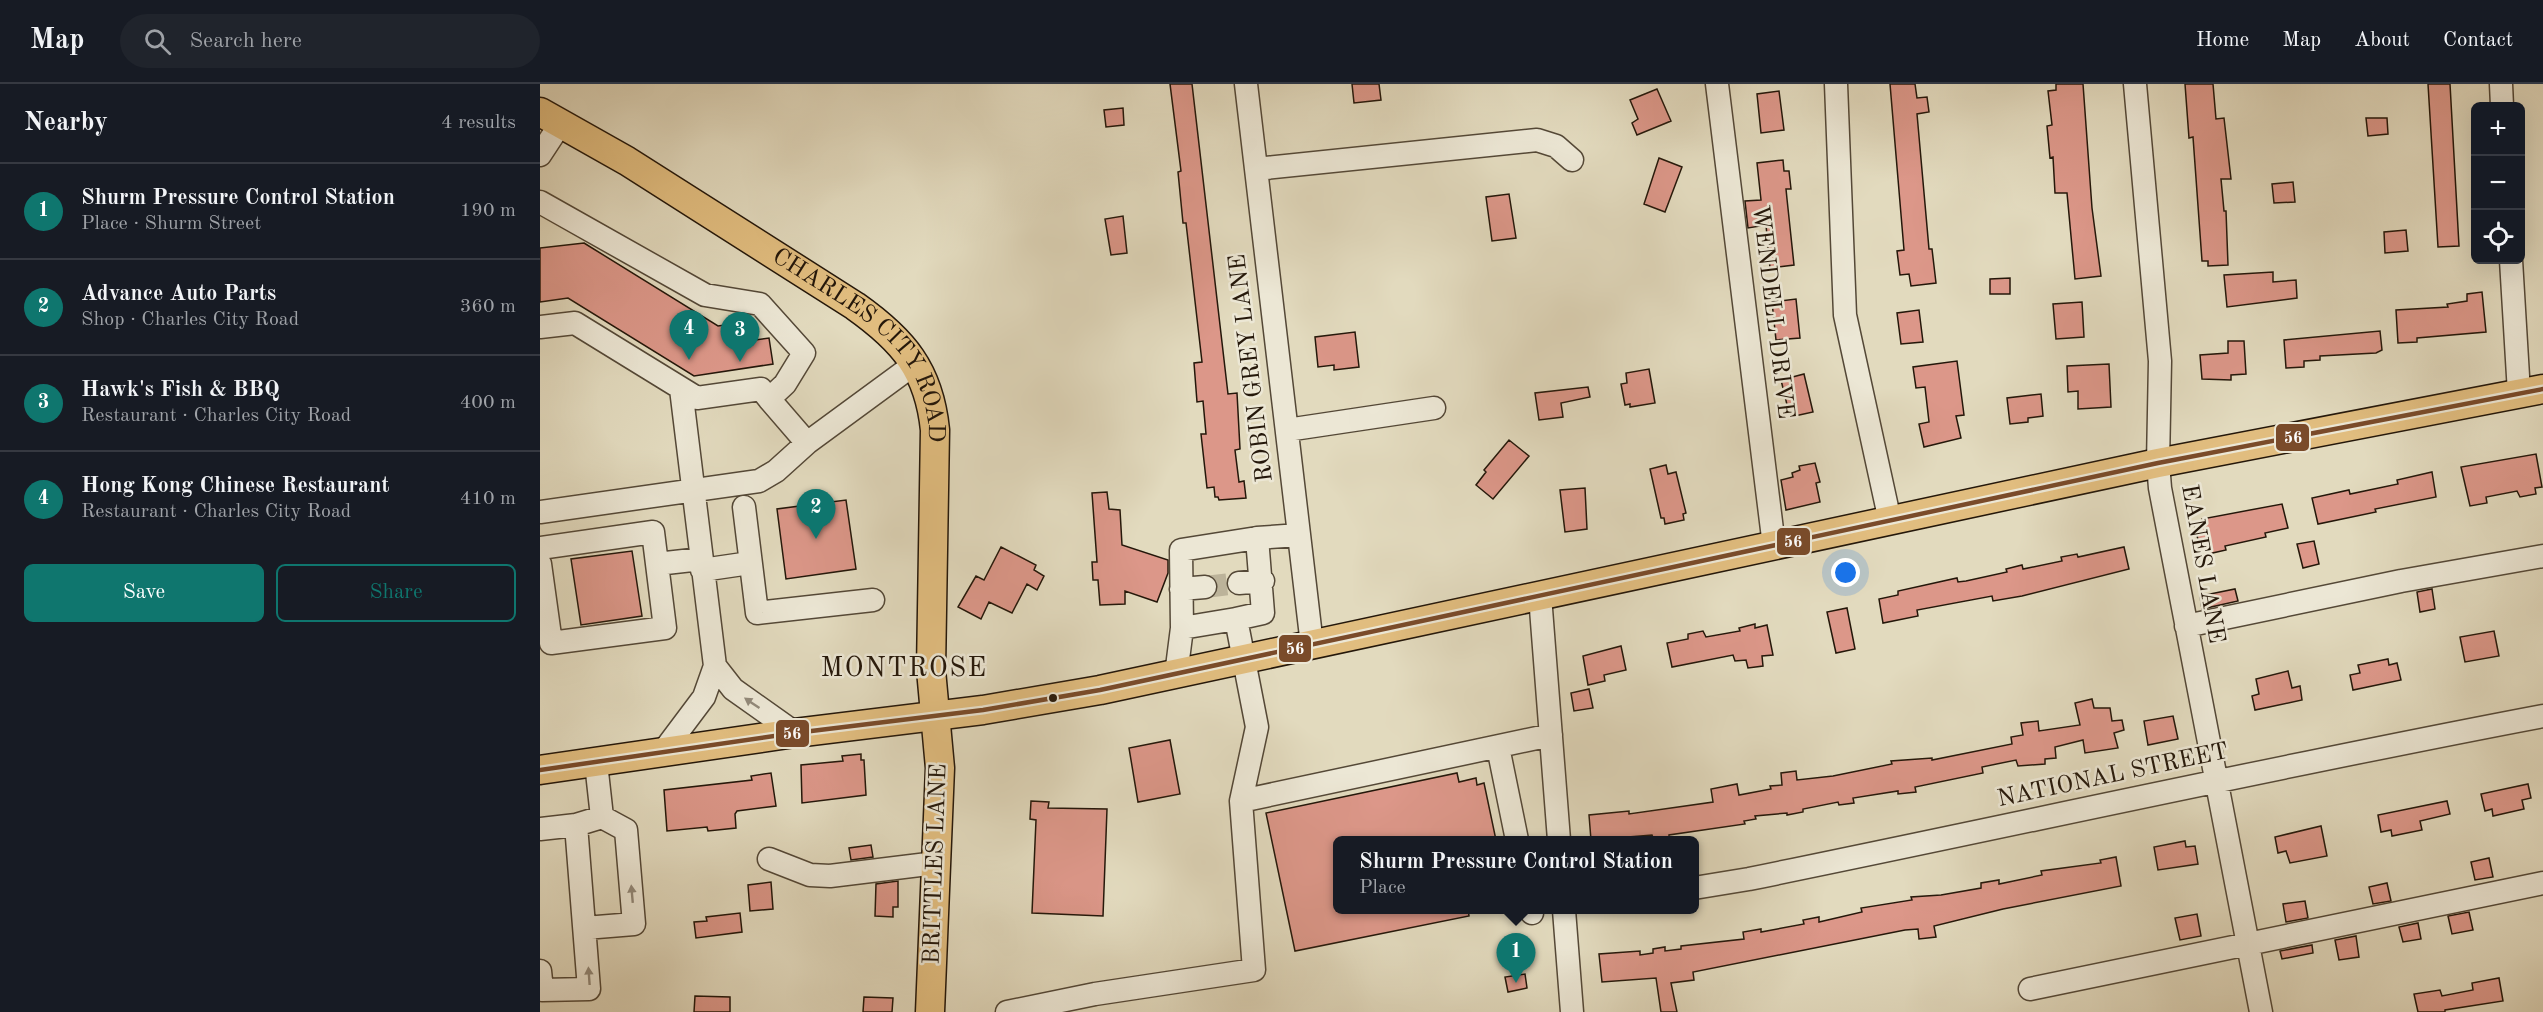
<!DOCTYPE html>
<html lang="en">
<head>
<meta charset="utf-8">
<style>
	body { margin:0; font-family:"Old Standard TT",serif; background:#20242c; color:#f1f3f6 }
	.controls { position:absolute; right:18px; top:18px; display:grid; overflow:hidden; border-radius:9px; box-shadow:0 6px 24px #0002 }
	.controls button { width:54px; height:54px; display:grid; place-items:center; padding:0; border:0; border-bottom:2px solid #363941; background:#171b24; color:#f1f3f6; font:30px sans-serif }
	.you { position:absolute; left:1306px; top:489px; width:21px; height:21px; margin:-15px; border:4px solid #fff; border-radius:50%; background:#1a73e8; box-shadow:0 0 0 9px #1a73e833 }
	.badge { display:grid; place-items:center; width:39px; height:39px; border-radius:50%; background:#0f766e; color:#fff; font-size:20px; font-weight:700 }
	.pin { position:absolute; translate:-50% -50px; filter:drop-shadow(0 2px 3px #0008) }
	.pin::after { content:''; position:absolute; top:32px; width:21px; height:18px; background:inherit; clip-path:polygon(0 0,100% 0,50% 100%) }
	.popup { position:absolute; left:793px; top:752px; width:366px; height:78px; box-sizing:border-box; display:grid; place-content:center; border-radius:9px; background:#171b24; filter:drop-shadow(0 2px 4px #0005); font-size:20px; white-space:nowrap; color:#9ea1a6 }
	.popup b { font-size:22px; color:#f1f3f6 }
	.popup::after { content:''; position:absolute; left:50%; top:100%; margin-left:-12px; border:12px solid transparent; border-top-color:#171b24 }
	.list { margin:0; padding:0; list-style:none }
	h2 { display:flex; justify-content:space-between; align-items:center; height:78px; margin:0; padding:0 24px; font-size:26px }
	h2 small { font-size:20px; font-weight:400; color:#9ea1a6 }
	.list li { display:grid; grid-template-columns:39px 1fr auto; gap:18px; align-items:center; box-sizing:border-box; height:96px; padding:0 24px; border-top:2px solid #363941 }
	.list b { display:block; font-size:22px; white-space:nowrap }
	.list p { margin:0; font-size:20px; white-space:nowrap; color:#9ea1a6 }
	.list em { font-size:20px; font-style:normal; color:#9ea1a6 }
	.actions { display:flex; gap:12px; padding:18px 24px }
	.actions a { flex:1; padding:14px 0; border:2px solid #0f766e; border-radius:9px; text-align:center; font-size:21px; color:#0f766e }
	.actions .main { background:#0f766e; color:#fff }
	.icon { flex:none; width:33px; height:33px; fill:none; stroke:currentColor; stroke-width:2; stroke-linecap:round; stroke-linejoin:round }
	.map { position:relative; flex:none; width:2003px; height:928px; overflow:hidden }
	header { display:flex; align-items:center; gap:36px; box-sizing:border-box; height:84px; padding:0 30px; background:#171b24; border-bottom:2px solid #363941 }
	header strong { font-size:28px }
	nav { display:flex; gap:33px; margin-inline-start:auto; font-size:21px }
	.search { width:420px; height:54px; background:#20242c; display:flex; align-items:center; gap:15px; box-sizing:border-box; padding:0 21px; border-radius:33px; color:#9ea1a6; font-size:22px }
	main { display:flex }
	aside { flex:1; background:#171b24 }
	.map>svg:first-child { display:block }
	.building { fill:#dc9789; stroke:#24170a; stroke-width:1.5 }
	.lines { fill:none; stroke-linecap:round; stroke-linejoin:round }
	.minor-tunnel { stroke:#bcb39a; stroke-width:22; stroke-dasharray:22 11; stroke-linecap:butt }
	.minor-casing { stroke:#544837; stroke-width:25 }
	.major-casing { stroke:#24170a; stroke-width:31 }
	.minor { stroke:#ece7d5; stroke-width:22 }
	.major { stroke:#e1bd7f; stroke-width:28 }
	.bus-1-casing { stroke:#ece7d5; stroke-width:9 }
	.bus-1 { stroke:#7a4b2a; stroke-width:4.5 }
	.oneway { fill:#92897a }
	.bus-dot { fill:#24170a; stroke:#ece7d5; stroke-width:2 }
	.labels { text-anchor:middle; dominant-baseline:central; stroke-width:5; stroke-linejoin:round; paint-order:stroke }
	.street-label { font-size:24px; fill:#24170a; stroke:#ece7d5 }
	.quarter-label { font-size:27px; letter-spacing:1.5px; fill:#24170a; stroke:#ece7d5 }
	.line-badge { stroke:#ece7d5; stroke-width:2 }
	.badge-label { font-size:16px; text-anchor:middle; font-weight:bold; fill:#fff }
</style>
</head>
<body>
<header>
<strong>Map</strong>
<div class="search"><svg class="icon" aria-label="search" viewBox="0 0 24 24"><circle cx="10" cy="10" r="6"/><path d="M15 15l6 6"/></svg>Search here</div>
<nav><a>Home</a><a>Map</a><a>About</a><a>Contact</a></nav>
</header>
<main>
<aside>
<h2>Nearby<small>4 results</small></h2>
<ul class="list">
<li><span class="badge">1</span><div><b>Shurm Pressure Control Station</b><p>Place · Shurm Street</p></div><em>190 m</em></li>
<li><span class="badge">2</span><div><b>Advance Auto Parts</b><p>Shop · Charles City Road</p></div><em>360 m</em></li>
<li><span class="badge">3</span><div><b>Hawk's Fish &amp; BBQ</b><p>Restaurant · Charles City Road</p></div><em>400 m</em></li>
<li><span class="badge">4</span><div><b>Hong Kong Chinese Restaurant</b><p>Restaurant · Charles City Road</p></div><em>410 m</em></li>
</ul>
<div class="actions"><a class="main">Save</a><a>Share</a></div>
</aside>
<div class="map">
<svg width="2003" height="928" viewBox="0 0 2003 928">
	<rect width="100%" height="100%" fill="#e2dabe"/>
	<filter id="stains"><feTurbulence type="fractalNoise" baseFrequency=".00333" numOctaves="4"/><feColorMatrix values="0 0 0 0 .2 0 0 0 0 .09 0 0 0 0 .02 0 0 0 .5 -.17"/></filter>
	<radialGradient id="worn" r=".72"><stop offset=".6" stop-color="#630" stop-opacity="0"/><stop offset="1" stop-color="#630" stop-opacity=".3"/></radialGradient>
	<path class="building" d="M630,0H652L688,310L697,309L700,365L695,366L699,398L704,397L706,414L679,416L678,413H675L674,403L667,404L661,350H666L663,317L657,318L654,279L662,278L646,139H643L638,88L641,87Z
		M812,0H839L841,16L814,19Z
		M1350,0H1375L1377,14L1387,13L1389,28L1377,30L1389,165H1392L1396,199L1371,202L1369,190L1360,191L1357,167L1364,166Z
		M1516,0H1543L1552,124L1561,192L1535,195L1527,109H1515L1513,73L1510,74L1507,42L1512,41L1508,7L1516,6Z
		M1645,0H1673L1676,35L1684,34L1691,95H1681L1684,127H1686L1688,181L1668,182V177H1662L1653,53L1649,54Z
		M1888,0H1910L1919,162L1898,163Z
		M1117,5L1131,37L1097,51L1092,39L1098,35L1090,16Z
		M1239,7L1244,46L1221,49L1217,10Z
		M583,24L584,41L566,43L564,26Z
		M1826,34H1847L1848,50L1828,52Z
		M1119,74L1142,83L1125,128L1104,120Z
		M1243,76L1244,87H1249L1251,105H1246L1247,115L1254,181L1230,184L1226,141L1208,144L1205,117L1221,116L1217,79Z
		M1753,98L1755,118L1734,119L1732,100Z
		M969,110L976,154L952,157L946,113Z
		M583,132L587,169L571,171L565,135Z
		M1866,146L1868,167L1845,169L1844,148Z
		M44,159L178,242L206,238L209,257L229,254L233,280L154,292L28,214L0,218V164Z
		M1733,188V198L1756,196L1757,214L1687,223L1684,191Z
		M1470,194V210H1450V195Z
		M1942,208L1946,248L1877,254V258L1858,259L1856,226L1908,223L1907,220L1927,217V210Z
		M1256,215L1260,254L1236,256L1232,218Z
		M1542,218L1544,253L1516,255L1513,220Z
		M1379,226L1383,258L1361,260L1357,229Z
		M1840,247L1842,266L1836,269L1780,272V276L1764,277V283L1746,284L1744,256Z
		M815,248L819,283L794,286V281L778,283L775,253Z
		M1688,257H1704L1706,290L1691,291V296L1662,295L1660,271L1688,269Z
		M1417,277L1424,331L1416,332L1421,354L1384,363L1379,340L1389,338L1385,303L1376,304L1373,283Z
		M1569,280L1571,323L1538,325V307L1528,308L1527,282Z
		M1109,285L1115,319L1090,323V320L1085,321L1081,300L1087,299L1086,289Z
		M1264,290L1273,328L1250,333L1241,296Z
		M1048,303L1050,313L1021,319L1023,333L999,336L995,309Z
		M1501,310L1503,332L1488,334V338L1470,340L1467,314Z
		M969,356L989,372L953,415L936,401L946,388L944,386Z
		M1996,370L2002,403L1995,404L1996,410L1980,413L1977,407L1946,413L1947,419L1930,422L1921,383Z
		M1275,379L1280,398L1276,399L1280,418L1246,426L1241,396L1253,393L1252,389L1260,386L1259,382Z
		M1126,381L1128,390L1136,388L1146,429L1143,430L1144,436L1125,440L1124,434H1121L1110,385Z
		M1892,388L1896,413L1835,425L1836,428L1778,440L1772,414L1809,406L1810,410L1858,400L1857,396Z
		M1045,404L1047,445L1025,448L1020,406Z
		M567,408L569,425L580,426L582,461L628,476V489L617,518L585,507V520L560,521L558,496H553L552,478H557L552,409Z
		M306,416L316,485L246,495L237,425Z
		M1742,420L1748,444L1725,449L1726,453L1685,462L1686,466L1668,470L1666,458L1659,460L1655,443L1663,441L1662,435Z
		M1774,457L1779,480L1763,484L1757,460Z
		M461,463L496,481L494,486L504,492L497,506L487,500L472,529L449,518L441,535L418,523L436,492L444,496Z
		M1584,463L1589,485L1482,512L1453,517L1452,512L1377,526L1378,532L1343,539L1339,515L1358,511V507L1417,494L1418,498L1426,497L1467,488L1466,485L1482,481L1483,485L1522,477L1521,473L1537,470L1538,473Z
		M92,467L102,532L41,541L31,475Z
		M1695,505L1698,517L1662,525L1660,512Z
		M1892,505L1895,525L1880,528L1877,508Z
		M1307,524L1315,565L1296,569L1287,528Z
		M1215,540V544L1227,541L1233,571L1222,572L1223,582L1208,584L1206,576L1195,577L1193,571L1132,583L1127,559L1148,555V550L1163,547L1166,553L1200,547L1199,544Z
		M1954,547L1959,572L1925,578L1920,553Z
		M1081,562L1086,586L1064,591L1065,597L1048,601L1043,572Z
		M1848,575L1849,581L1857,579L1861,596L1813,606L1810,591L1820,589L1818,581Z
		M1748,587L1752,604L1760,602L1762,616L1715,626L1712,612L1719,610L1716,595Z
		M1049,605L1053,624L1034,627L1031,609Z
		M1552,615L1554,624H1570L1572,637L1582,636L1584,646L1574,649L1578,664L1545,669L1543,656L1515,663L1516,674L1505,675V680L1478,682L1476,676L1442,683L1443,689L1375,703L1376,708L1358,710V707L1313,714L1314,719L1299,721L1298,718L1263,725V728L1247,731V729L1215,732L1216,735L1204,737L1205,740L1129,751V754L1114,756L1112,751L1051,756L1049,731L1089,727V730L1173,718L1171,705L1197,700L1199,711L1231,705L1230,702L1242,701L1241,689L1256,687L1257,696L1293,692L1352,680L1351,677L1392,674V676L1472,660L1471,653L1483,651L1481,639L1498,637L1499,647L1540,641L1535,619Z
		M1633,632L1638,655L1608,661L1604,637Z
		M630,656L640,710L598,718L589,664Z
		M321,670V676H324L326,711L262,719L261,681L303,677L302,672Z
		M231,689L236,722L197,727L195,730L196,744L168,747L167,743L127,747L124,706L212,696L211,692Z
		M917,689L919,698L936,694L937,701L944,699L956,756H798V825H928L929,832L755,867L726,729Z
		M1988,700L1991,714L1982,716L1984,725L1953,732L1952,725L1945,727L1941,710Z
		M491,717L509,718L508,724L567,725L563,832L492,829L496,736L490,735Z
		M1907,717L1910,730L1880,737L1882,746L1852,752L1851,746L1841,748L1838,731Z
		M1781,742L1787,772L1750,779L1746,767L1738,769L1735,753Z
		M1645,757L1646,763L1655,762L1658,780L1618,786L1614,763Z
		M331,761L333,773L311,776L309,764Z
		M1576,773L1581,802L1463,825L1394,842L1396,853L1379,855L1378,845L1365,846L1153,888L1154,896L1131,899L1137,928H1121L1116,894L1062,898L1059,870L1100,867V871L1113,869V865L1125,863V867L1141,865V862L1204,855L1203,848L1221,845V848L1264,840L1263,836L1279,833V838L1322,828L1321,824L1372,816L1371,813L1401,811L1441,804V799L1459,796V800L1502,791L1501,787L1561,779L1560,776Z
		M1949,774L1953,793L1935,796L1931,778Z
		M358,797V823H353V833L335,832L336,800Z
		M231,798L233,825L210,827L208,801Z
		M1847,799L1851,817L1833,820L1829,803Z
		M1765,817L1768,834L1746,838L1743,820Z
		M1929,828L1933,846L1912,850L1908,832Z
		M200,829L202,848L156,854L154,838L167,837L166,833Z
		M1657,830L1661,852L1640,856L1635,834Z
		M1878,839L1881,855L1863,858L1859,843Z
		M1816,852L1819,873L1799,876L1795,856Z
		M1772,861L1773,869L1742,875L1740,867Z
		M985,890L987,904L968,908L965,893Z
		M1959,894L1963,917L1905,926V928H1878L1874,910L1900,906L1902,912L1933,906L1932,899Z
		M155,912L190,913V928H154Z
		M324,913L353,914L352,928H323Z"/>
	<g class="lines">
		<path class="minor-tunnel" d="M665,503L699,499"/>
		<defs>
			<path id="minor" d="M706,0L772,561
				M1177,0L1234,462
				M1296,0L1305,231L1350,437
				M1595,0L1620,277L1618,379L1620,404L1721,928
				M1961,0L1962,22
				M0,71L21,39
				M716,85L997,56L1016,62L1032,76
				M0,118L165,211L220,220L264,269L245,300L229,315L267,359
				M1971,176L1979,309
				M0,243L35,239L157,314L221,305L229,315
				M747,346L894,324
				M204,423L217,529L333,516
				M0,428L219,397L236,387L267,359L376,279
				M717,454L759,451
				M0,464L113,448L117,480
				M0,480L11,559L125,544L117,480L161,475
				M162,486L210,479
				M699,499L723,497
				M641,505L665,503
				M1000,512L1019,756
				M696,535L642,544L641,466L717,454L723,529L696,535L717,643L701,717
				M1646,542L1861,497L2003,472
				M175,582L193,605L255,649
				M636,591L642,544
				M958,663L977,756
				M122,669L164,613L175,582L141,305
				M56,679L62,733
				M0,745L36,741L62,733L86,746L94,840L45,844
				M229,775L270,791L290,792L396,779
				M1154,804L1209,795C1474,741 1738,682 2003,632
				M991,826L992,829
				M1024,826L1032,928
				M0,887L2,906L49,905L36,741
				M1490,905L2003,799
				M467,928L555,910L714,886L701,717L1011,651"/>
			<g id="major">
				<path id="s1" d="M0,28L87,77L315,222C363,256 389,286 395,346L391,586L400,684L390,928"/>
				<path d="M0,686L255,649L443,626L560,606L1618,379L2003,305"/>
			</g>
		</defs>
		<use href="#minor" class="minor-casing"/>
		<use href="#major" class="major-casing"/>
		<use href="#minor" class="minor"/>
		<use href="#major" class="major"/>
		<defs>
			<path id="bus-1" d="M0,686L255,649L443,626L560,606L1618,379L2003,305"/>
		</defs>
		<use href="#bus-1" class="bus-1-casing"/>
		<use href="#bus-1" class="bus-1"/>
	</g>
	<defs><path id="oneway-solid" d="M-6-.8H1V-3.2L6.5 0L1 3.2V.8H-6Z" transform="scale(1.5)"/></defs>
	<g class="oneway">
		<use href="#oneway-solid" transform="translate(212 619) rotate(-146)"/>
		<use href="#oneway-solid" transform="translate(92 810) rotate(-95)"/>
		<use href="#oneway-solid" transform="translate(49 892) rotate(-94)"/>
	</g>
	<circle class="bus-dot" cx="513" cy="614" r="5"/>
	<g class="labels">
		<g class="street-label">
			<text transform="translate(1232 228) rotate(83)">WENDELL DRIVE</text>
			<text stroke="none"><textPath href="#s1" startOffset="405">CHARLES CITY ROAD</textPath></text>
			<text transform="translate(712 284) rotate(-97)">ROBIN GREY LANE</text>
			<text transform="translate(1662 480) rotate(80)">EANES LANE</text>
			<text transform="translate(1573 692) rotate(-12)">NATIONAL STREET</text>
			<text transform="translate(396 780) rotate(-88)">BRITTLES LANE</text>
		</g>
		<g class="quarter-label">
			<text x="364" y="584">MONTROSE</text>
		</g>
	</g>
	<g class="line-badge">
		<rect x="1735" y="339" width="35" height="29" rx="6" fill="#7a4b2a"/>
		<rect x="1236" y="443" width="35" height="29" rx="6" fill="#7a4b2a"/>
		<rect x="738" y="550" width="34" height="29" rx="6" fill="#7a4b2a"/>
		<rect x="235" y="635" width="35" height="29" rx="6" fill="#7a4b2a"/>
	</g>
	<g class="badge-label">
		<text x="1753" y="359">56</text>
		<text x="1253" y="463">56</text>
		<text x="755" y="570">56</text>
		<text x="252" y="655">56</text>
	</g>
	<rect width="100%" height="100%" filter="url(#stains)"/>
	<rect width="100%" height="100%" fill="url(#worn)"/>
</svg>
<div class="controls">
<button>+</button>
<button>−</button>
<button><svg class="icon" aria-label="locate" viewBox="0 0 24 24"><circle cx="12" cy="12" r="6"/><path d="M12 2v4M12 18v4M2 12h4M18 12h4"/></svg></button>
</div>
<div class="you"></div>
<div class="pin badge" style="left:976px;top:899px">1</div>
<div class="popup"><b>Shurm Pressure Control Station</b>Place</div>
<div class="pin badge" style="left:276px;top:455px">2</div>
<div class="pin badge" style="left:200px;top:278px">3</div>
<div class="pin badge" style="left:149px;top:276px">4</div>
</div>
</main>
</body>
</html>
